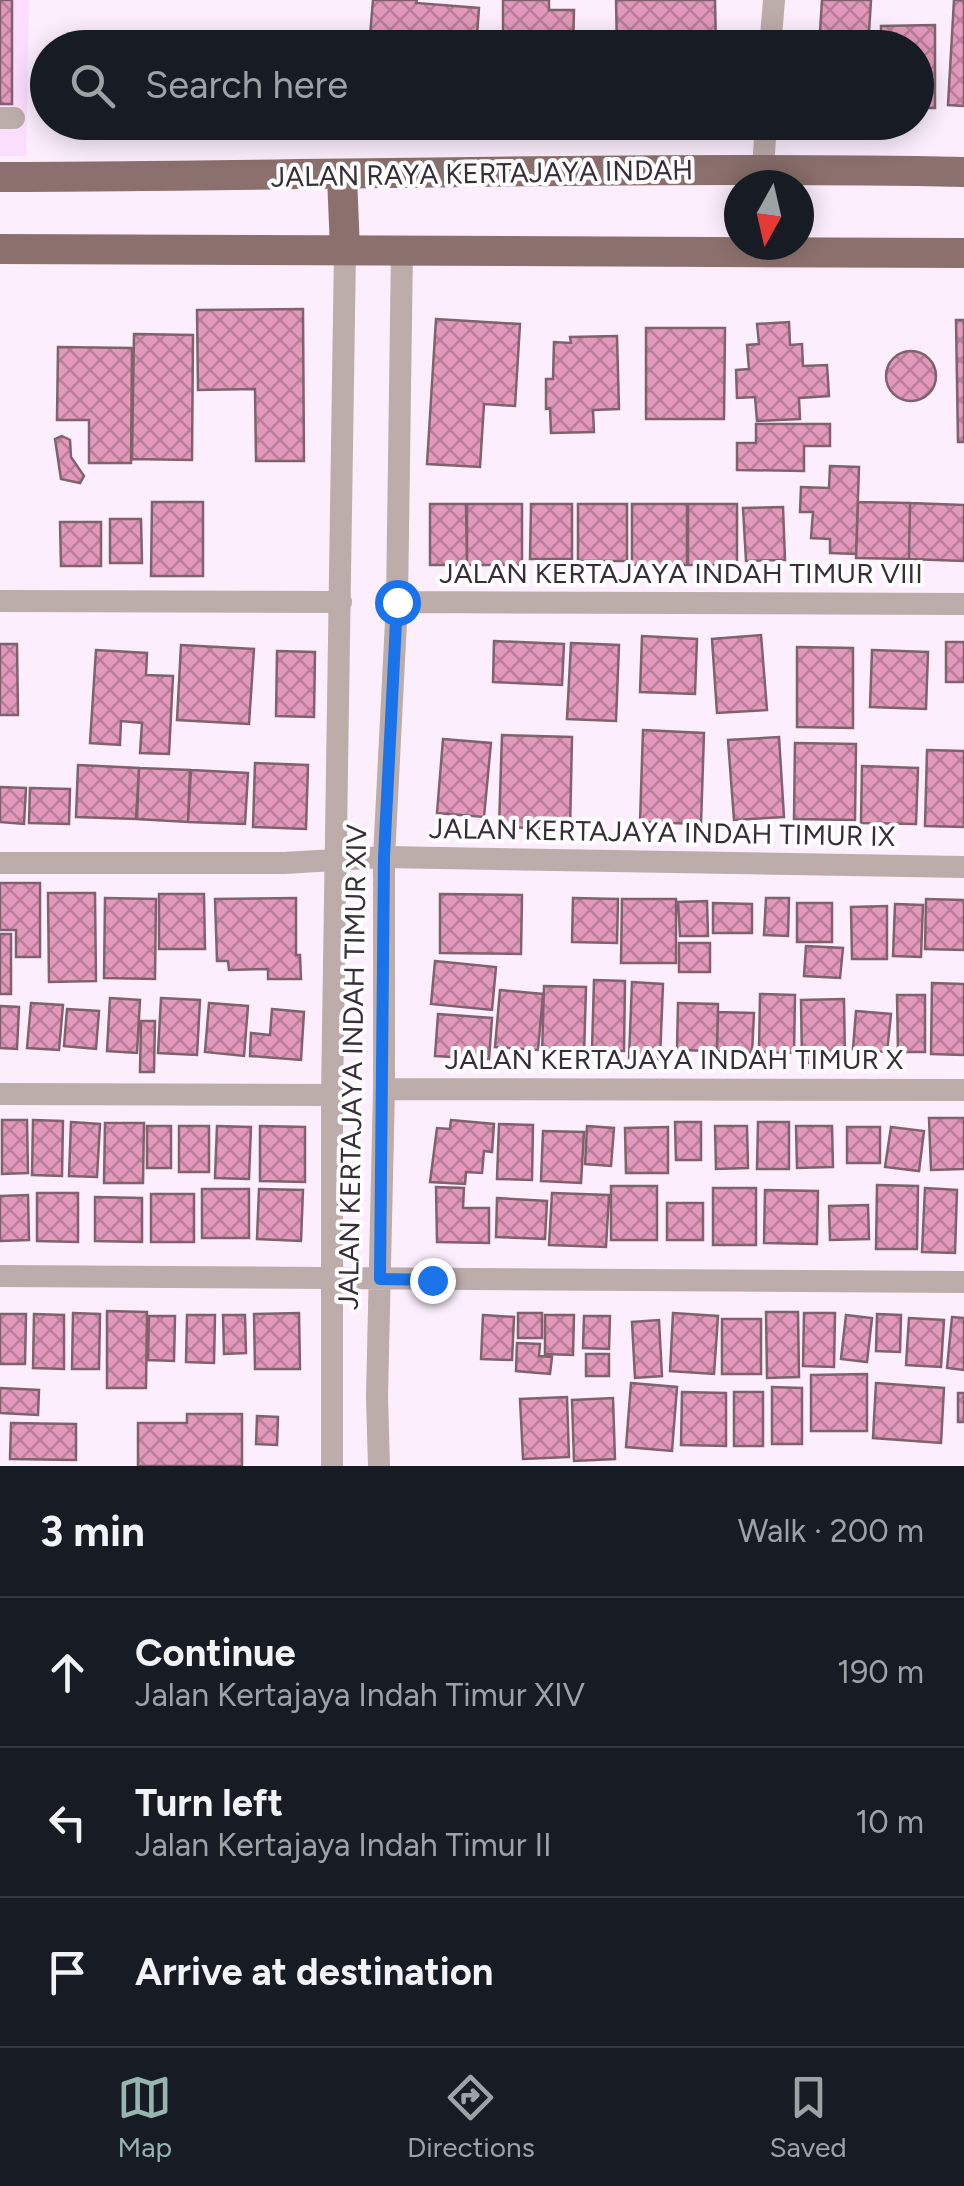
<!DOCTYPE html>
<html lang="en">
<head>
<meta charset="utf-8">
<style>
	body { margin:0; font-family:Figtree,sans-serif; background:#242831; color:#f1f3f6 }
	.compass { position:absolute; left:724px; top:170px; width:90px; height:90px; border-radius:50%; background:#171b24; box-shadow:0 5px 25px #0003; rotate:188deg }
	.stop { position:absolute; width:30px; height:30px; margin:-22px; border:8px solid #1a73e8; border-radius:50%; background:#fff }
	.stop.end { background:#1a73e8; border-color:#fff; box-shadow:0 2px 10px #0008 }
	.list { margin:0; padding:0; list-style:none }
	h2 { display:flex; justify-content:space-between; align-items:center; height:130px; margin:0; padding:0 40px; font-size:42px }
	h2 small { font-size:32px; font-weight:400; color:#9ea1a6 }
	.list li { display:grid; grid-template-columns:65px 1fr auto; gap:30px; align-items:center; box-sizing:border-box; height:150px; padding:0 40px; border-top:2px solid #363941 }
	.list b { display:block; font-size:38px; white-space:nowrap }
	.list p { margin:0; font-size:32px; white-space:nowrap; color:#9ea1a6 }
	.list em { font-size:32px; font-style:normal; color:#9ea1a6 }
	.icon { flex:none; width:55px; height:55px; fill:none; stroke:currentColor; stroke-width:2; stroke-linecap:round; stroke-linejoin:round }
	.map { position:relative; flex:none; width:964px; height:1466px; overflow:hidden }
	.search { position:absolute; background:#171b24; box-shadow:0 5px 25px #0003; left:30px; right:30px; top:30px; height:110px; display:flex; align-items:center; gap:25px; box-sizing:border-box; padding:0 35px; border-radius:55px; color:#9ea1a6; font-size:38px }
	.sheet { height:580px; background:#171b24 }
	nav { display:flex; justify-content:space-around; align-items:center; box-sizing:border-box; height:140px; border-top:2px solid #363941; background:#171b24; font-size:28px; color:#9ea1a6 }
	nav a { display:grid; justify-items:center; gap:5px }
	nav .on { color:#97b5af }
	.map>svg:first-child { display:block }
	.built { fill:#fbdefe }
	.building { fill:url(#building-cross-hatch); stroke:#80626f; stroke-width:2.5 }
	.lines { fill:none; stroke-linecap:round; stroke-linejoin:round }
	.minor { stroke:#bcacaa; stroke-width:22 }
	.major { stroke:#8c706d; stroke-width:30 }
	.route { stroke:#1a73e8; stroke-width:12 }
	.labels { text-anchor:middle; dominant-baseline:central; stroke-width:8; stroke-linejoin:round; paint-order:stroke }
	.street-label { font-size:28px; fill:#372e38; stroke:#fff }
</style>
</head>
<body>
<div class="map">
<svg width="964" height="1466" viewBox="0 0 964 1466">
	<defs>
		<pattern id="building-cross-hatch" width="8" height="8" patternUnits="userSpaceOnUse" patternTransform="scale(2.5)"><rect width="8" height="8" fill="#e399bb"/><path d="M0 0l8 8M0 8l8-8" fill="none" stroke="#b97d99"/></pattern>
	</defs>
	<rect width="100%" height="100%" fill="#fceefd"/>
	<path class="built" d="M0,0H29L26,156H0Z"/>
	<path class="building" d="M0,0H12V104H0Z
		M373,0H417L416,3L479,8L476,48L417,44L416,48H369Z
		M503,0H549V10H574L573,48H503Z
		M616,0H715L716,48H617Z
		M822,0H871L868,48H819Z
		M954,0H964V106L948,105Z
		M935,25V108H916V48H881V26Z
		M619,122H666V133L619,134Z
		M303,309L304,461H256L255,389L198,390L197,310Z
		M436,319L520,324L515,406L484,404L480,467L427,464Z
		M956,320H964V442H958Z
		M789,322L790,345L802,344L803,366L827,365L829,396L799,398L800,419L757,421L755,397L737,398L736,370L749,369L747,345L759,344L757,324Z
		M646,328H725L724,419H646Z
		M134,334L193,335L192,460L132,459Z
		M617,336L619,409L593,410L594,432L551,433L550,408L546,409V379H553L554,342L571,343L570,337Z
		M58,347L132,348L131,463H89V420H57Z
		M886 376a25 25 0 1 1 50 0a25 25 0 1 1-50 0Z
		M756,424H830V446H804V471L737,470V443H756Z
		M62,436L70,440L71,457L84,476L80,483L61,479L55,439Z
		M830,466L859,467L856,554L830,553V539L811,538L813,512H800L801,487L829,488Z
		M152,502H203V576H151Z
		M858,502L910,503L909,559L856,558Z
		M910,503L964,505V561L909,559Z
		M430,504H466L467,565H430Z
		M467,504H522V565H467Z
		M531,504H572V559H530Z
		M578,504H627V561H578Z
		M632,504H687V565H632Z
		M688,504H737V565H688Z
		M783,507L785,560L746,561L743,508Z
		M110,519H141L142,563H110Z
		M60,522H101V566H61Z
		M761,635L767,710L717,713L712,639Z
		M642,636L697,639L695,694L640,692Z
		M494,641L564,644L562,685L493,682Z
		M946,642H964V682H946Z
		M571,643L619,645L616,721L567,719Z
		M0,644H17L18,715H0Z
		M181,645L254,649L249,724L177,720Z
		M797,647L853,648V728L797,727Z
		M96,650L147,653L146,675L173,676L169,754L140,753L142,723L121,721L120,745L90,743Z
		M872,650L928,652L926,709L870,707Z
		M277,651L315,652L314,717L276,716Z
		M643,730L704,733L701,824L640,822Z
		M502,735L572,737L570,829L499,827Z
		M779,737L784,817L734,820L728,740Z
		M443,739L491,743L484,817L437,813Z
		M795,743L856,744L855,820L794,819Z
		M927,750L964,751V827L925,826Z
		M255,763L308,765L306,829L253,827Z
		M78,765L139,768L136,819L76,817Z
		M862,766L918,768L916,824L861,823Z
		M139,768L190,770L188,822L137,819Z
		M191,770L248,773L245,824L188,822Z
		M0,787L26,788L24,824L0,822Z
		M30,788L70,789L69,824L29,823Z
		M0,883H40V957H16V930H0Z
		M48,893H95L96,981L49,982Z
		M159,894H204L205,949H159Z
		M440,894L522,895L521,954L440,953Z
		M105,898L156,899L155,979L104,978Z
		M296,898V955H300L301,979H268V969L229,970L228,961H217L215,899Z
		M573,898L618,899L617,943L572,942Z
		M766,898H789L788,936L764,935Z
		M622,899H676V963H621Z
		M926,899L964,900V950L925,949Z
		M707,901L708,936H680L678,902Z
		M713,903L752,904V933H713Z
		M797,903H832V942H797Z
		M895,904L923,905L921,957L893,956Z
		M887,906V959H852L851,907Z
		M0,934H11V994H0Z
		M679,943H710V972H679Z
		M806,946L843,948L840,978L804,976Z
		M435,961L496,967L492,1010L431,1004Z
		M594,980L625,981L624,1051L592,1050Z
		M632,982L663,984L660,1059L629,1058Z
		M932,983L964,984V1055L931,1054Z
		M544,986L586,987L584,1056L542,1055Z
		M500,990L543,994L538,1050L495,1047Z
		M760,994L795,995L794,1053L759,1052Z
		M897,995H925V1052H898Z
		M110,998L140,1000L137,1053L107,1051Z
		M161,998L200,1000L197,1055L158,1053Z
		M844,999L845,1062L802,1063L801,1000Z
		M31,1003L63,1005L59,1050L27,1048Z
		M209,1003L248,1006L244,1056L205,1052Z
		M678,1003L718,1004L717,1051L677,1050Z
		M0,1006L19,1007L17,1049L0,1048Z
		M67,1009L99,1011L96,1049L64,1046Z
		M272,1009L304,1012L301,1060L250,1056L251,1033L270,1035Z
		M856,1011L891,1014L887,1052L853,1049Z
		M718,1012L754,1013L752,1053L717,1051Z
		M438,1014L492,1018L489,1059L435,1056Z
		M141,1021H155L154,1072H140Z
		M929,1118H964V1169L931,1170Z
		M2,1120H27L28,1173L2,1174Z
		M33,1120L63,1121L62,1176L32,1175Z
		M451,1120L494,1124L492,1152L484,1151L482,1173L466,1172L465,1184L430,1182L437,1128L450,1129Z
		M71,1122L100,1124L97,1177L69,1176Z
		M675,1122H701V1160H676Z
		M758,1122H789V1169H757Z
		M105,1123H144L143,1183H104Z
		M499,1124L533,1125L532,1180L497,1179Z
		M147,1126H171V1168H147Z
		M179,1126H209V1172H179Z
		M217,1126L251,1127L249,1179L215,1178Z
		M260,1126L305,1127V1182L260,1181Z
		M587,1126L614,1128L611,1166L585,1164Z
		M715,1126H747L748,1168L716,1169Z
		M796,1126H832L833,1167L797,1168Z
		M668,1127V1173H626L625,1128Z
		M847,1127H880V1163H847Z
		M891,1127L924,1131L919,1171L885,1167Z
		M543,1131L584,1132L581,1183L541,1181Z
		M877,1185L918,1186L917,1249H876Z
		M611,1186H657V1240H611Z
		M436,1187L464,1188L463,1208H489V1243L437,1242Z
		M713,1188H756V1245H713Z
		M925,1188L957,1190L955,1253L922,1252Z
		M202,1189H249V1238H202Z
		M259,1189L303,1190L301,1241L257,1239Z
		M765,1190L818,1191L817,1244L764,1243Z
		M37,1193H78V1242L37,1241Z
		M552,1193L609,1195L606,1247L549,1245Z
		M151,1194H194V1242H151Z
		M28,1195L29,1240L0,1241V1196Z
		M95,1197L142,1198V1242L95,1241Z
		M497,1198L547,1201L545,1239L496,1237Z
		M667,1203H703V1240H667Z
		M868,1205L869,1239L830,1240L829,1206Z
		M107,1311L147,1312L146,1388H107Z
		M766,1312H798L799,1377L767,1378Z
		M73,1313L100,1314L99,1369H72Z
		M299,1313L300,1369H255L254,1314Z
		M518,1313H542V1338H518Z
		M673,1313L718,1316L714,1374L670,1371Z
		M804,1313H835L834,1367L803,1366Z
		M0,1314H26L25,1364H0Z
		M34,1314L64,1315V1369L33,1368Z
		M877,1314L901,1315L900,1352L876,1351Z
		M187,1315H215L214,1363L186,1362Z
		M223,1315H245L246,1353L224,1354Z
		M483,1315L514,1317L512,1360L481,1359Z
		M545,1315H574L573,1355L545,1354Z
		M846,1315L872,1318L867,1362L841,1359Z
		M149,1316H175L174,1361L148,1360Z
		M584,1316H610L609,1349L583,1348Z
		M952,1317L964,1318V1370L947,1368Z
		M909,1318L944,1320L941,1367L906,1365Z
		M722,1319H761V1374H722Z
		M659,1320L662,1376L635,1378L632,1322Z
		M517,1343L540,1344L539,1356L552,1357L550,1374L516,1371Z
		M586,1354H609V1376H586Z
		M867,1374V1431H811V1375Z
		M631,1383L677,1387L672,1451L626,1447Z
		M876,1383L944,1388L941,1443L873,1438Z
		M772,1387L802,1388V1444H772Z
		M0,1388L39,1390L38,1415L0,1413Z
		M682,1392L726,1393V1446L681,1445Z
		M734,1392H763V1446H734Z
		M958,1393H964V1422H958Z
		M567,1397L569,1457L523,1459L520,1399Z
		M613,1398L615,1459L574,1461L572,1400Z
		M187,1414H242V1466H138V1423H187Z
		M257,1416L278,1417L277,1445L256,1444Z
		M11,1423L76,1424V1460L10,1459Z"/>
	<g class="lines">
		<path class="minor" d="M770,48L774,0
			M0,118H14
			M763,169L766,122
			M0,601L341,602
			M397,602L964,604
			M0,863H284L384,857L964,867
			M384,1089L964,1090
			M0,1094L332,1095
			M0,1276L964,1282
			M332,1466V1095L345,250
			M379,1466L377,1397L384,1089V857L397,602L402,249"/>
		<path class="major" d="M342,176L345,250
			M0,177C321,176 643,166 964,172
			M0,249L964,253"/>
	</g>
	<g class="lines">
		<path class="route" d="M397,602L384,857L380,1279L432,1280"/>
	</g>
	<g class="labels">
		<g class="street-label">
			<text transform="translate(482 173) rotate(-1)">JALAN RAYA KERTAJAYA INDAH</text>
			<text x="681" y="573">JALAN KERTAJAYA INDAH TIMUR VIII</text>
			<text transform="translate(662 832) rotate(1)">JALAN KERTAJAYA INDAH TIMUR IX</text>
			<text x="674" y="1059">JALAN KERTAJAYA INDAH TIMUR X</text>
			<text transform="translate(352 1067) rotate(-89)">JALAN KERTAJAYA INDAH TIMUR XIV</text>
		</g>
	</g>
</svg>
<svg class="compass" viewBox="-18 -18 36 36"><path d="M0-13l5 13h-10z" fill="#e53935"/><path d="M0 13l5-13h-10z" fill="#9ea1a6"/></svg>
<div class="stop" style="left:397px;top:602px"></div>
<div class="stop end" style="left:432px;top:1280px"></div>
<div class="search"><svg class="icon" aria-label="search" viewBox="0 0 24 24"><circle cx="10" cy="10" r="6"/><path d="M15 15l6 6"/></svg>Search here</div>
</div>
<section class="sheet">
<h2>3 min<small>Walk · 200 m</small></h2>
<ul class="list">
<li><svg class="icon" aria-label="ahead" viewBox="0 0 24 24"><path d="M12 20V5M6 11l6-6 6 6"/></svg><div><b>Continue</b><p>Jalan Kertajaya Indah Timur XIV</p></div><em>190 m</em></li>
<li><svg class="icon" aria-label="left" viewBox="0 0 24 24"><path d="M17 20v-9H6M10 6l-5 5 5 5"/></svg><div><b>Turn left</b><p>Jalan Kertajaya Indah Timur II</p></div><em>10 m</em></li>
<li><svg class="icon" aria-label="arrive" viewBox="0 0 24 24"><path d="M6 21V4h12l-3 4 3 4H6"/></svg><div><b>Arrive at destination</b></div></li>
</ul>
</section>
<nav>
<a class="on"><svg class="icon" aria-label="map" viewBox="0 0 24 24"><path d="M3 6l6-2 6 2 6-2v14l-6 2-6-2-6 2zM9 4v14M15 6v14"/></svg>Map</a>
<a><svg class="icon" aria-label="directions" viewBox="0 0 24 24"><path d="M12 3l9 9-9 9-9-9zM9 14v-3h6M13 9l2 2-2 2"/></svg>Directions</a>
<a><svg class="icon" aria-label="saved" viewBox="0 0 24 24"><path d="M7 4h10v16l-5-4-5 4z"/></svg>Saved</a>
</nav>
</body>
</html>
